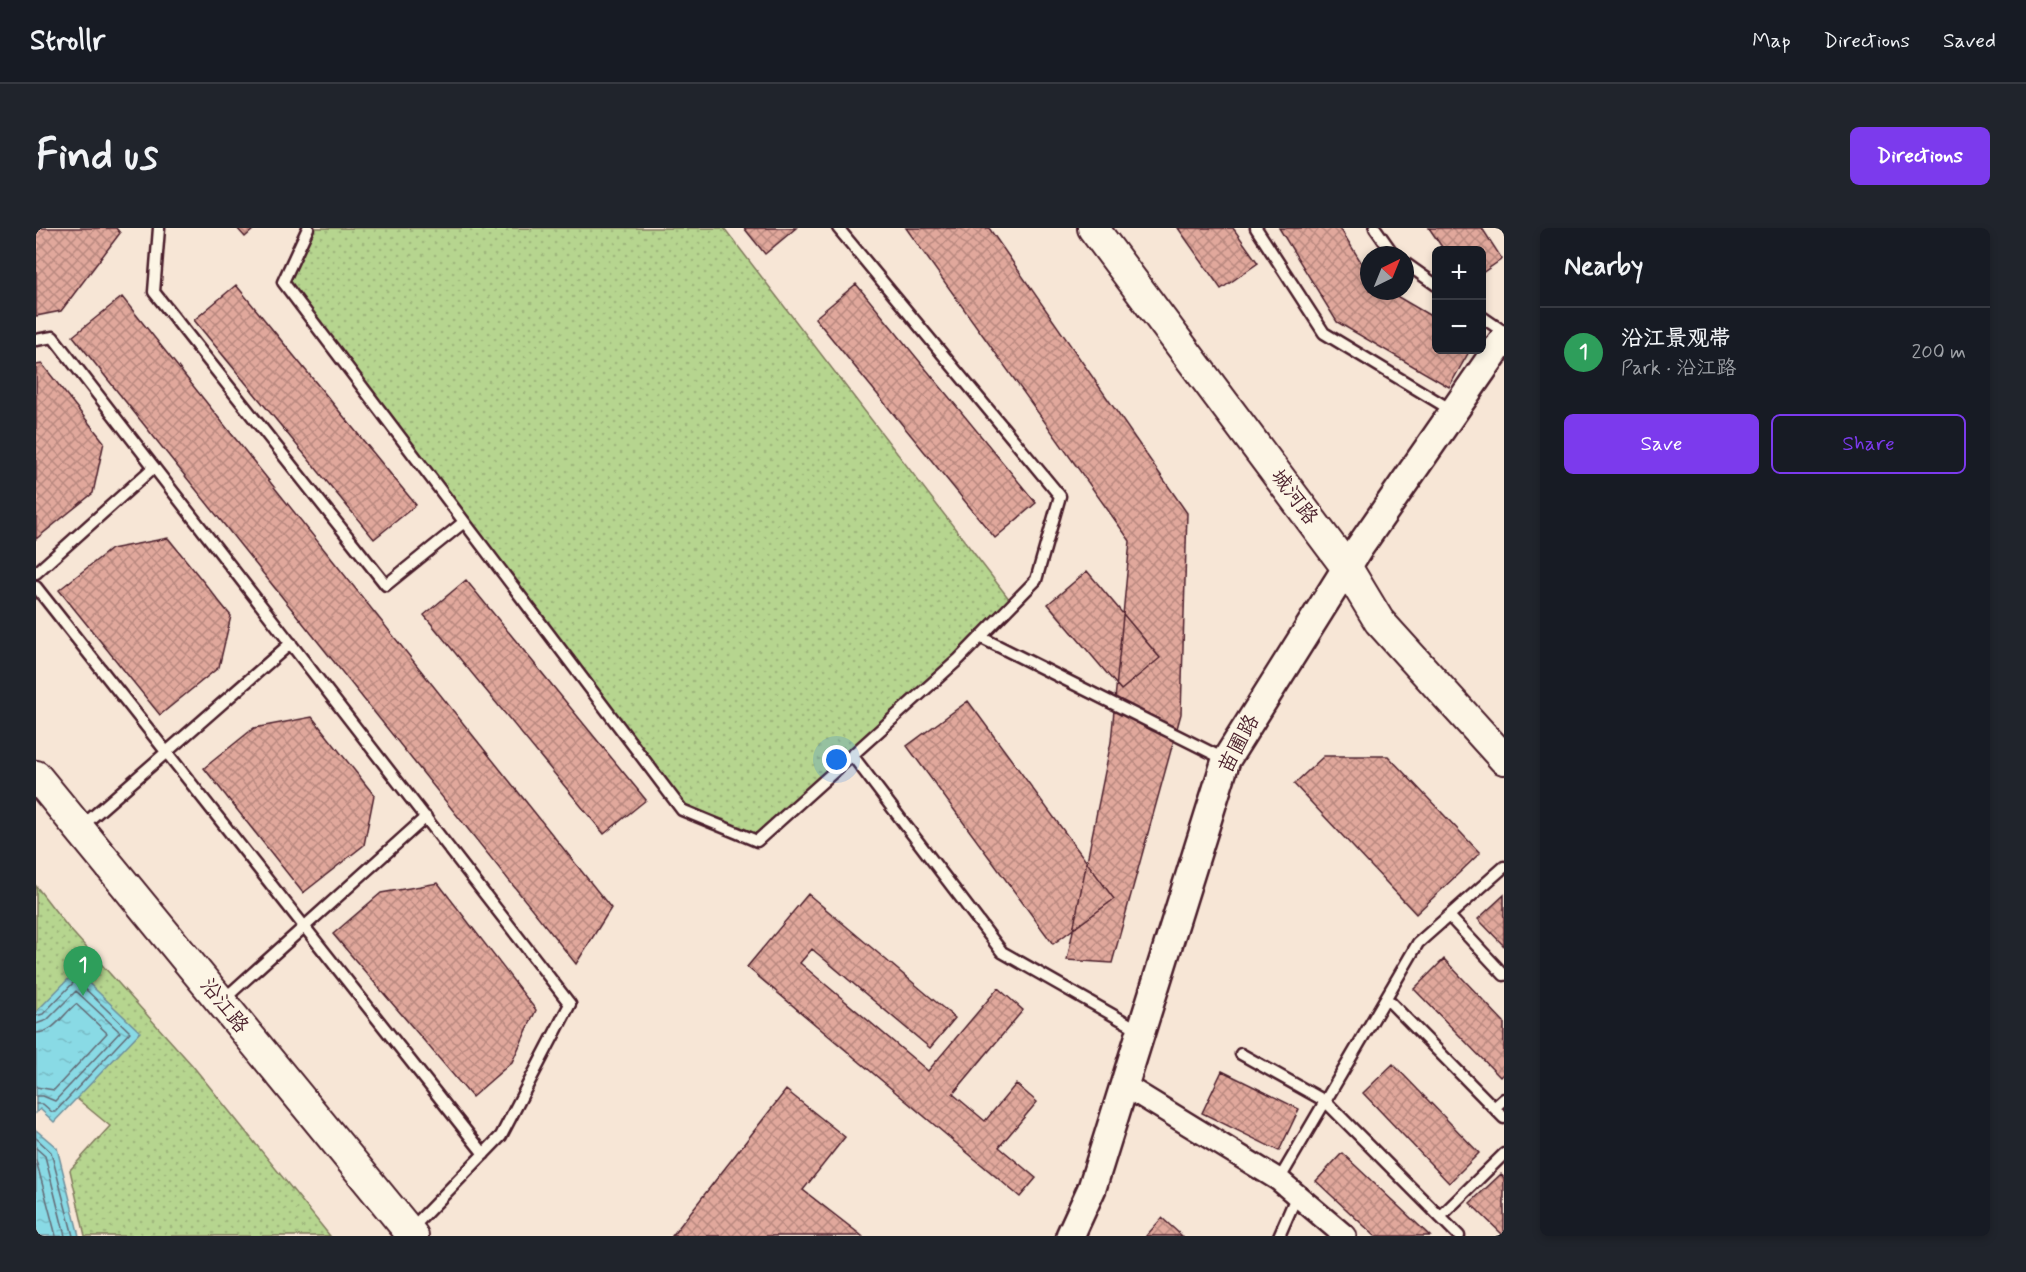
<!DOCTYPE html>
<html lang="en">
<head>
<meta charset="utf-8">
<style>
	body { margin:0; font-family:Mynerve,"LXGW WenKai TC",sans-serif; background:#20242c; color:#f1f3f6 }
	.controls { position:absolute; right:18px; top:18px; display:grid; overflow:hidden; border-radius:9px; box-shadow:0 3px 9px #0003 }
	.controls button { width:54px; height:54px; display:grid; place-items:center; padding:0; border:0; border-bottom:2px solid #363941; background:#171b24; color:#f1f3f6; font:30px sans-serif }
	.compass { position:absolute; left:1324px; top:18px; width:54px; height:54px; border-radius:50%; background:#171b24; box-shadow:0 3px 9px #0003; rotate:43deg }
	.you { position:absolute; left:801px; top:532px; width:21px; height:21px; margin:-15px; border:4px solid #fff; border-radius:50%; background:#1a73e8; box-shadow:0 0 0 9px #1a73e833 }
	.badge { display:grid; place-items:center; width:39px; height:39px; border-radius:50%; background:#7c3aed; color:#fff; font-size:20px; font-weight:700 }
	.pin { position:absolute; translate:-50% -50px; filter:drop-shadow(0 2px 3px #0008) }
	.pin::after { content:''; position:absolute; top:32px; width:21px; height:18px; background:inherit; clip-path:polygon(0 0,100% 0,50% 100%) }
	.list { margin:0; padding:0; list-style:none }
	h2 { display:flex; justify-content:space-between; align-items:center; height:78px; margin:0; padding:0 24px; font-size:26px }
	h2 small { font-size:20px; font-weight:400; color:#9ea1a6 }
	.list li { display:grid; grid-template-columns:39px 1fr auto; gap:18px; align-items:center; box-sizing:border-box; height:90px; padding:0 24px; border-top:2px solid #363941 }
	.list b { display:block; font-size:22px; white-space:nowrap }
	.list p { margin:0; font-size:20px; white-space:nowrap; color:#9ea1a6 }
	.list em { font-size:20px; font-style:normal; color:#9ea1a6 }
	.actions { display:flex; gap:12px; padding:18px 24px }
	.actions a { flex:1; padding:14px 0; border:2px solid #7c3aed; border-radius:9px; text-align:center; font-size:21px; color:#7c3aed }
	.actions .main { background:#7c3aed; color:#fff }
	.map { position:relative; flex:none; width:1468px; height:1008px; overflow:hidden; border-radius:9px }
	header { display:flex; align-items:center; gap:36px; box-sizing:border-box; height:84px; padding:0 30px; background:#171b24; border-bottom:2px solid #363941 }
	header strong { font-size:28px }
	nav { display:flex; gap:33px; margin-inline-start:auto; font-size:21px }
	.intro { display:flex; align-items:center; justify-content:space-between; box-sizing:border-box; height:144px; padding:0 36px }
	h1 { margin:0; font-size:42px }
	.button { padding:15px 27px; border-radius:9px; background:#7c3aed; color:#fff; font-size:21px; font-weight:700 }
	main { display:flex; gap:36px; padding:0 36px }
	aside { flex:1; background:#171b24; border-radius:9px; box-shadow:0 3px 9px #0003 }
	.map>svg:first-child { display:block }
	.grass { fill:url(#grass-dots); stroke:#807a5d; stroke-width:1.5 }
	.water { fill:url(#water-ripples); stroke:#708f9b; stroke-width:1.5 }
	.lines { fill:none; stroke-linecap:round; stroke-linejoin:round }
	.shore { stroke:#636a75; stroke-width:1.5 }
	.building { fill:url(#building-cross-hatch); stroke:#4a1f2b; stroke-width:1.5 }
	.service-casing { stroke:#4a1f2b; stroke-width:15 }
	.minor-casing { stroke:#4a1f2b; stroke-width:26 }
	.tertiary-casing { stroke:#4a1f2b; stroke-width:32 }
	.secondary-casing { stroke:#4a1f2b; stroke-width:34 }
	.service { stroke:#fcf5e5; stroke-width:10 }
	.minor { stroke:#fcf5e5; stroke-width:21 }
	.tertiary { stroke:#fcf5e5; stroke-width:27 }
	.secondary { stroke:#fcf5e5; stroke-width:30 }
	.labels { text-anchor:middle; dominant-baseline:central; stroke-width:6; stroke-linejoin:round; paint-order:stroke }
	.street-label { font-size:21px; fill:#4a1f2b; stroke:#fcf5e5 }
</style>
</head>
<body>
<header>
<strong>Strollr</strong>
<nav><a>Map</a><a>Directions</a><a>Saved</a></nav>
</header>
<div class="intro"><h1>Find us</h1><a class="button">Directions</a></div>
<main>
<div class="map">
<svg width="1468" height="1008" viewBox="0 0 1468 1008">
	<defs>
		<pattern id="grass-dots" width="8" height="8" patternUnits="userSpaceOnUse" patternTransform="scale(1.5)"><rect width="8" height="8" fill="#b6d58f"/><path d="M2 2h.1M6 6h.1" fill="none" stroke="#9eb67c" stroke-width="1.8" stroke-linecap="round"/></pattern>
		<pattern id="water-ripples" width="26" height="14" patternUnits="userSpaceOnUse" patternTransform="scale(1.5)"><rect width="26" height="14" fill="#89dae5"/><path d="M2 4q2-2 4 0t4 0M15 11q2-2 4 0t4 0" fill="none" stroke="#78bbc5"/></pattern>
		<pattern id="building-cross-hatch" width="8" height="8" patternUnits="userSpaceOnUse" patternTransform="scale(1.5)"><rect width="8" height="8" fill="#e1a89c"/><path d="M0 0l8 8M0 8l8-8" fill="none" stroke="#b8887f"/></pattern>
	</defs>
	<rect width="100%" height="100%" fill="#f7e6d6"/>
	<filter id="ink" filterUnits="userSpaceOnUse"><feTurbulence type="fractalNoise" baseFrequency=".0167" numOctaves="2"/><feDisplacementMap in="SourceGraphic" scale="12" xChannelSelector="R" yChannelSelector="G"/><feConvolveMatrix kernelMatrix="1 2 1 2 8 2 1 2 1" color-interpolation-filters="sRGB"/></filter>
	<g filter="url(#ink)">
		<path class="grass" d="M272,0H688L977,376L721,613L646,582L247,54Z
			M0,658L31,698L156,837L294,1008H49L34,942L74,898L0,837Z"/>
		<path class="water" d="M40,743L104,804L18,894L4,881L0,885V784Z
			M0,902L21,920L43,1008H0Z"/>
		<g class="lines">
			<path class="shore" d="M0,788L7,786L40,752L94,804L19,884H16L7,876H0
				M0,796L11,792L40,763L84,804L19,873L7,868H0
				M0,805C19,804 27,786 40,776L71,805L18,862L0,859
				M0,910L15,924L37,1008
				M0,920L9,928L29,1008
				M0,932L20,1008"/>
		</g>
		<path class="building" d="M0,0H80L84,5L25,83L0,88Z
			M201,0H219L209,9Z
			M708,0H760L729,26Z
			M870,0H953L1151,285L1145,486L1076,735L1031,732L1075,514L1094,313Z
			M1142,0H1197L1222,35L1185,61Z
			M1243,0H1304L1333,47V63H1352L1400,91V122H1434L1413,159L1301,94Z
			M1393,0H1446L1466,31L1446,45V22H1408Z
			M820,56L1000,275L959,310L779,90Z
			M200,57L380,277L338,311L158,92Z
			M86,69L575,680L540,736L37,108Z
			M6,136L68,214L57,265L0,311V137Z
			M132,310L195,388L183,439L124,487L23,362L75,321Z
			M1051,343L1124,430L1085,462L1012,376Z
			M430,352L610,572L568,606L388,387Z
			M932,473L1078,671L1017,716L871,518Z
			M276,489L338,567L328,617L267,665L168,540L218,500Z
			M1288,528H1352L1444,625L1380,686L1258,556Z
			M402,655L500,782L476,834L436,869L297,706L345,665Z
			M772,666L919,790L894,820L776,721L764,735L892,843L962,760L987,782L917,866L949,893L980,856L1001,874L963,919L1000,950L984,969L711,739Z
			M1468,667V718L1442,691Z
			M1408,731L1468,794V845L1464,849L1378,761Z
			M1357,836L1443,925L1413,955L1327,865Z
			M1186,843L1263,881L1243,923L1166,885Z
			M750,862L809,909L767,962L826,1008H636Z
			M1306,925L1394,1008H1339L1280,953Z
			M1465,946L1468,950V1008L1434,975Z
			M1126,990L1146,1008H1110Z"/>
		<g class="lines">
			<defs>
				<path id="service" d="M123,0L118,64L350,357L428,294
					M272,0L247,54L646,582L721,613L923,431L1000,352L1024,268L802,0
					M1220,0L1288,105L1417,183
					M1339,0L1358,27
					M1369,35L1400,57
					M1446,89L1468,104
					M0,112L17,109L534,776L465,908L375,1001
					M0,345L118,239
					M0,359L448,926
					M944,409L1190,532
					M816,527L966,724L1105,803
					M45,599L255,415
					M1413,688L1468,747
					M1350,770L1468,890
					M187,772L390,589
					M1205,826L1289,873L1423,1008
					M1458,880L1468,871
					M1243,952L1382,715L1468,639
					M1404,989L1468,926
					M1243,1008L1261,967"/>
				<path id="minor" d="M1088,857L1243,952L1309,1008"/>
				<path id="tertiary" d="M1034,1008L1056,960L1190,532L1323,320L1468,111"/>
				<path id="secondary" d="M1057,0L1311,340L1343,393L1468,531
					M0,548L377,1008"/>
			</defs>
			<use href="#service" class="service-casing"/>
			<use href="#minor" class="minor-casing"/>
			<use href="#tertiary" class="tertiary-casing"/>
			<use href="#secondary" class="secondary-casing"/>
			<use href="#service" class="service"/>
			<use href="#minor" class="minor"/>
			<use href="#tertiary" class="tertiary"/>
			<use href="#secondary" class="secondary"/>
		</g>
	</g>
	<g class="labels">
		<g class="street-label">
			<text transform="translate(1258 269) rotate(53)">城河路</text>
			<text transform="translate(1203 516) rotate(-62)">苗圃路</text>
			<text transform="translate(188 778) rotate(51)">沿江路</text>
		</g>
	</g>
</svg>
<div class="controls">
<button>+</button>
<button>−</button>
</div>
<svg class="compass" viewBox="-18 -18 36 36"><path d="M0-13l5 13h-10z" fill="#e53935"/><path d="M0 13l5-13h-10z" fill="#9ea1a6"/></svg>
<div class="you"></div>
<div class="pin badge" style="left:47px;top:768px;background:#2e9e5b">1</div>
</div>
<aside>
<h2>Nearby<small></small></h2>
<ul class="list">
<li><span class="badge" style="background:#2e9e5b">1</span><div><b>沿江景观带</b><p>Park · 沿江路</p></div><em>200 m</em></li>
</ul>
<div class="actions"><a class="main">Save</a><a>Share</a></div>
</aside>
</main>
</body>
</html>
